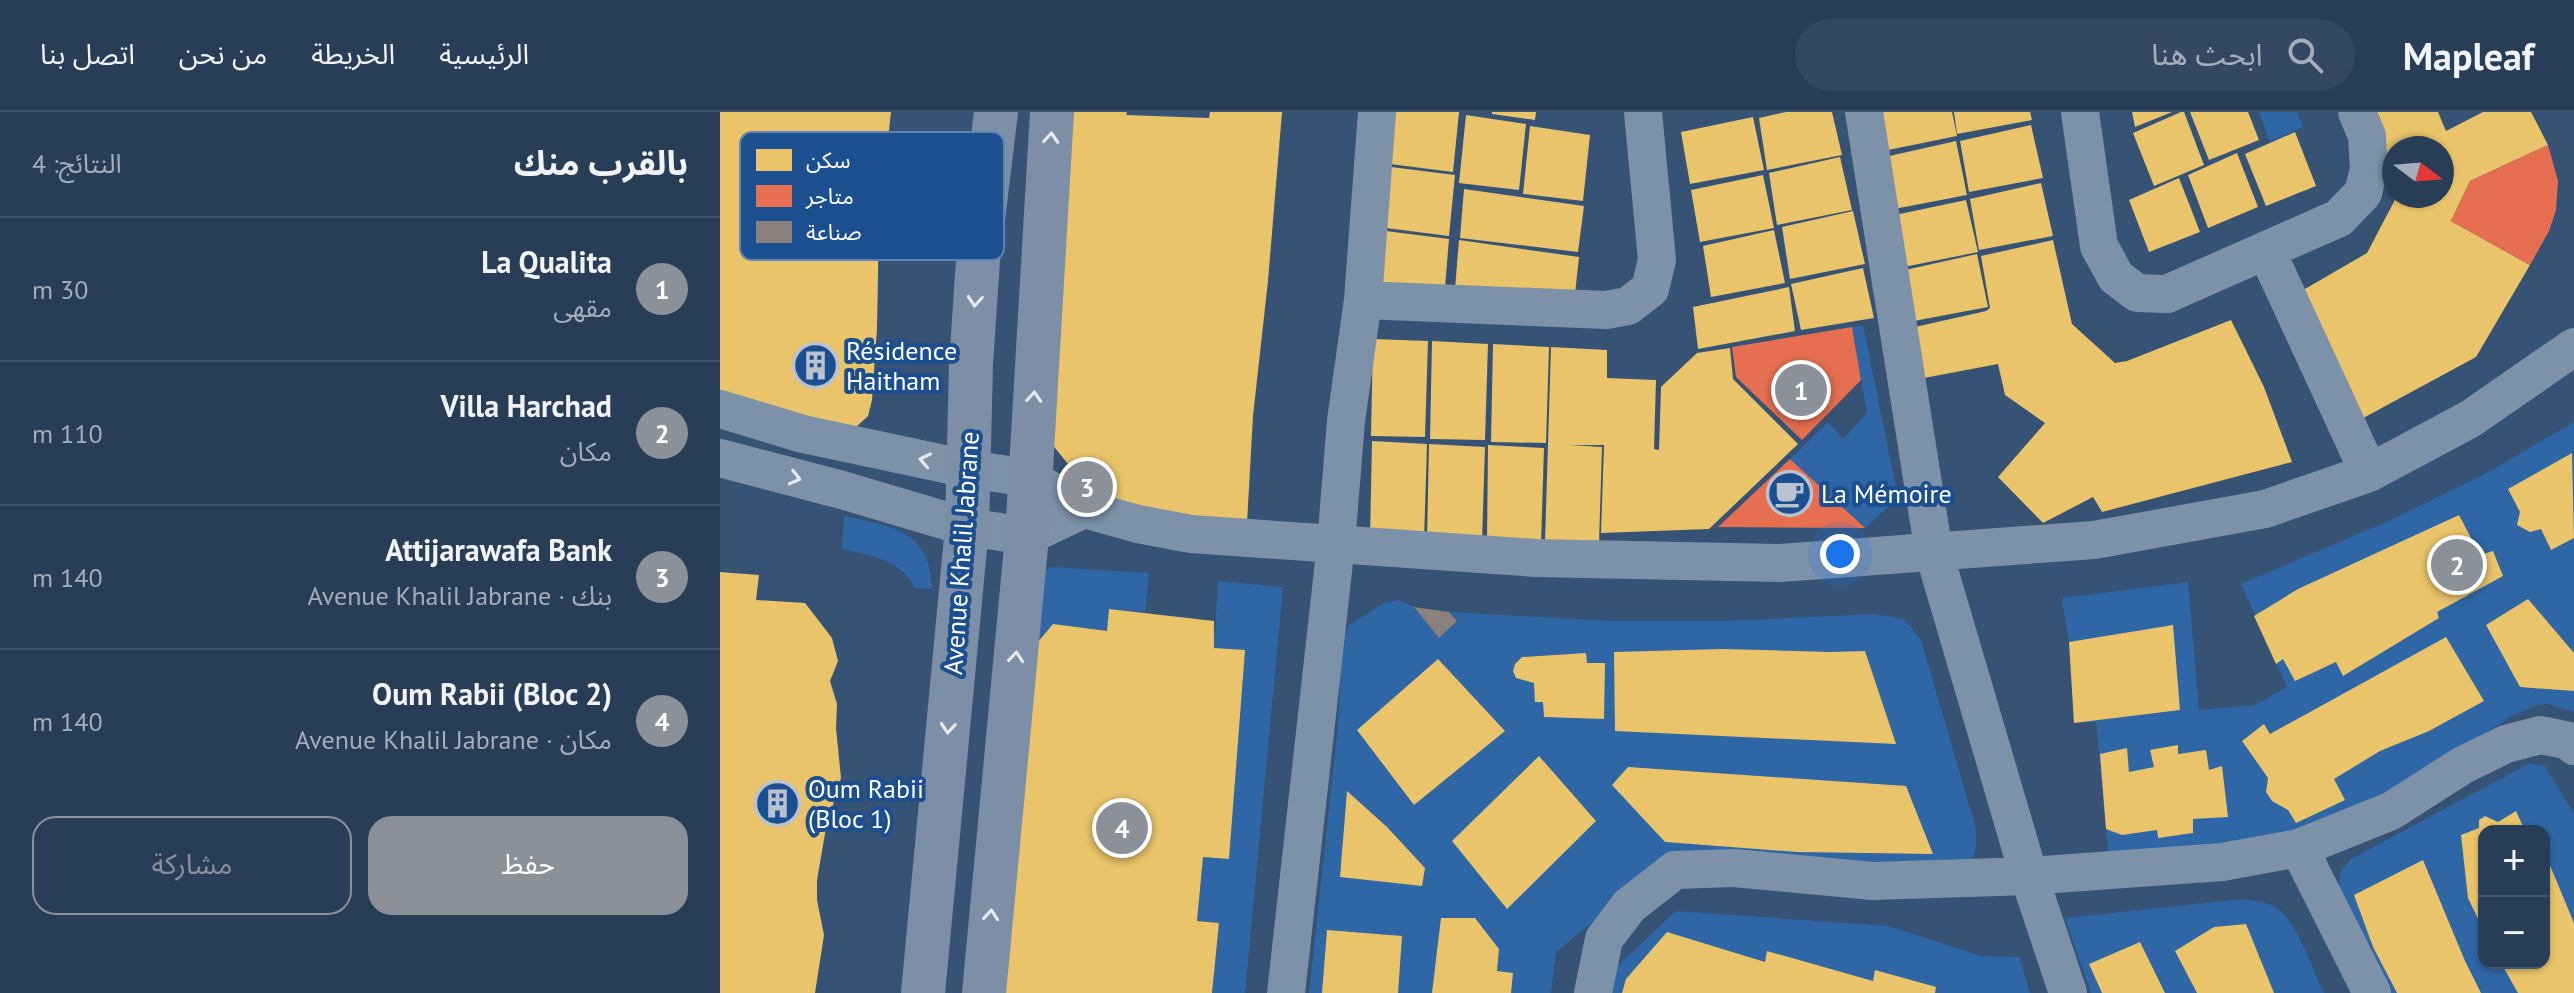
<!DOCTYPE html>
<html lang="ar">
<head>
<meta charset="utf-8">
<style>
	body { margin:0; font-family:"PT Sans","Noto Sans Arabic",sans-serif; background:#344961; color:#f1f3f6; direction:rtl }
	.controls { position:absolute; right:24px; bottom:24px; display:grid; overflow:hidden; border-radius:16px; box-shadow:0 2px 6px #0004 }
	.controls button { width:72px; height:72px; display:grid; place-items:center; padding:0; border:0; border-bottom:2px solid #44576d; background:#283e57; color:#f1f3f6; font:40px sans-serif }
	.compass { position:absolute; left:1662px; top:24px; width:72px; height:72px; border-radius:50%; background:#283e57; box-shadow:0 2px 6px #0004; rotate:106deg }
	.you { position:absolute; left:1120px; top:442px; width:28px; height:28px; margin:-20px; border:6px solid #fff; border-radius:50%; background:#1a73e8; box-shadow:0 0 0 12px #1a73e833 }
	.badge { display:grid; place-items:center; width:52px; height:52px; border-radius:50%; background:#8c9099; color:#fff; font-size:26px; font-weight:700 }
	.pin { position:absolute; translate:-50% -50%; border:4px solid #fff; box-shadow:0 2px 8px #0006 }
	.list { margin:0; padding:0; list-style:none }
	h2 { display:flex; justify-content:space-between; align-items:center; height:104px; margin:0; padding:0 32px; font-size:34px }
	h2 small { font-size:26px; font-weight:400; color:#a5aeba }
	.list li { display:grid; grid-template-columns:52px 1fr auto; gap:24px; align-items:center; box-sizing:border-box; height:144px; padding:0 32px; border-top:2px solid #44576d }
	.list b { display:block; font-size:30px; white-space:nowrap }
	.list p { margin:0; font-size:26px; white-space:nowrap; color:#a5aeba }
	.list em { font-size:26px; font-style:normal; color:#a5aeba }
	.actions { display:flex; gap:16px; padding:24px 32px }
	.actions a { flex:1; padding:18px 0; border:2px solid #8c9099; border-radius:24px; text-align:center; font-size:28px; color:#8c9099 }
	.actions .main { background:#8c9099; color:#fff }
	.icon { flex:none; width:44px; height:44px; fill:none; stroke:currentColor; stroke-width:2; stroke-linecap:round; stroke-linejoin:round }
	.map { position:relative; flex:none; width:1854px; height:881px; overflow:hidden; direction:ltr }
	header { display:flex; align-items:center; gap:48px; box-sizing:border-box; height:112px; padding:0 40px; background:#283e57; border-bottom:2px solid #44576d }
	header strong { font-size:38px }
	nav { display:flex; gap:44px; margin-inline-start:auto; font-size:28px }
	.search { width:560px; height:72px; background:#344961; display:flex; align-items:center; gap:20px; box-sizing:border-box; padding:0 28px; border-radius:44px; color:#a5aeba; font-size:30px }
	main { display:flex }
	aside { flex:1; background:#283e57 }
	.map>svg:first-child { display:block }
	.green { fill:#2f66a5; fill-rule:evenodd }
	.homes { fill:#e9c46a }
	.shops { fill:#e76f51 }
	.industry { fill:#8a817c }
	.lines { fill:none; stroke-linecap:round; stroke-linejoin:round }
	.street { stroke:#7d92a8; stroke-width:38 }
	.primary { stroke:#7d8ea7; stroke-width:44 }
	.oneway { stroke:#e5e8ed }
	.oneway2 { stroke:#e5e9ee }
	.labels { text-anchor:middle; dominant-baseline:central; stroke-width:8; stroke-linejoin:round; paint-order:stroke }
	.poi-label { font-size:26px; fill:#fff; stroke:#1b4f8f; text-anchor:start }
	.street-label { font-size:26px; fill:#fff; stroke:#1b4f8f }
	.key { fill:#1b4f8f; stroke:#5f84b1; stroke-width:2 }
	.key-label { font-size:22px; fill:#fff }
</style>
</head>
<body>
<header>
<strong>Mapleaf</strong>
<div class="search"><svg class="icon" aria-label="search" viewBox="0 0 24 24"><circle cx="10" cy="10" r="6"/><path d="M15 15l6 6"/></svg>ابحث هنا</div>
<nav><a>الرئيسية</a><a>الخريطة</a><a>من نحن</a><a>اتصل بنا</a></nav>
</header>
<main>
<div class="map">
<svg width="1854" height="881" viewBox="0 0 1854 881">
	<rect width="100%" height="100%" fill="#365274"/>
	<path class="green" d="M1539,0H1577L1583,15L1550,30Z
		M1143,213L1178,386L1145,416L1070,347L1108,310L1123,327L1147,301L1132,215Z
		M1854,310V600L1828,592L1818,593L1792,604L1657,690L1578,724L1389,749L1376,610L1354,611L1349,530L1342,486L1468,470L1479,598L1535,593L1567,575L1521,472L1673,407L1765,362Z
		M124,404C173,415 210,417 212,477L195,476C182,448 150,443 122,437Z
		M331,455L429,461L425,500L390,497L387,519L307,543L322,459Z
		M498,469L563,475L525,881H492L499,811L477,809L483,745L509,746L524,539L494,536Z
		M679,488L694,495L719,526L737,509L729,500L895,509H1003L1155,502L1184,507L1201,528L1254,710C1257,725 1258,735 1252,749L929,763L836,840L831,881H589L618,613L622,535L628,514L664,491Z
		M1810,651L1825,654L1854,702V881H1665L1618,775L1621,759L1631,747ZM1764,719H1824V851H1764Z
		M1521,787C1534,789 1547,789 1558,797C1577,810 1593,859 1604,881H1371L1345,806Z
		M956,799L1168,814L1261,844L1299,845L1310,881H889L895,856Z"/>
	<path class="homes" d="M0,0H171L159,107L157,217L152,288L148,304L136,315L0,285Z
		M351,0H407L406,3L489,6L490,0H562L548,169L533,304L527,411L460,407L373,383L327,326Z
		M667,0H739L733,60L662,51Z
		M772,0H816L815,8L772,2Z
		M1066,0H1112L1122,43L1047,58L1039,6Z
		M1156,0H1232L1237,24L1163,39Z
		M1234,0H1310L1312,8L1237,22Z
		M1412,0H1452L1415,15Z
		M1461,0H1464L1484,53L1434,74L1413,21Z
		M1470,0H1528L1539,28L1489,48Z
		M1646,0H1718L1726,19L1763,0H1811L1828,33L1750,69L1731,109L1810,153L1756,245L1634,311L1578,181L1647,141L1677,84H1722V36H1674V65Z
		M746,3L806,12L799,78L739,71Z
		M1033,5L1044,58L970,72L961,20Z
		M1311,13L1323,66L1249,80L1240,29Z
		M810,14L870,23L863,89L803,82Z
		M1575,20L1596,74L1546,94L1525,42Z
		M1236,29L1247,83L1174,97L1165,45Z
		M1517,41L1538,95L1488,116L1468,63Z
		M1120,45L1132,98L1057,113L1049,61Z
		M663,54L735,63L729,124L658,115Z
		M1043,63L1054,116L980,130L971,78Z
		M1459,66L1480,120L1429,140L1409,88Z
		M1321,71L1333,124L1259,138L1250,87Z
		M744,77L864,94L858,140L740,126Z
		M1246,88L1258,140L1184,155L1175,103Z
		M1133,99L1145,152L1070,167L1062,115Z
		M658,118L729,127L724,188L653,179Z
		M1054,118L1065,171L991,185L983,134Z
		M739,128L859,145L854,191L735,177Z
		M1333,128L1352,212L1395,251L1407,249L1511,208L1544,275L1572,350L1382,400L1373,385L1323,411L1278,365L1325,311L1285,283L1278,252L1204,266L1195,215L1266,199L1270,196L1261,144Z
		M1257,142L1268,195L1194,209L1185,158Z
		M1143,156L1154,206L1081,218L1071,172Z
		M1069,175L1075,219L978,237L973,195Z
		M653,227L708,229L705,325L651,324Z
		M712,229L768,232L765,328L710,327Z
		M773,232L829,235L826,331L771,330Z
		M831,235L887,238V266L936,268L934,337L939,338L941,275L977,241L1010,236L1013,267L1078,332L989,417L881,421L884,333H849L882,335L879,432L825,430Z
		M652,329L707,332L704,428L650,427Z
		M709,332L765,335L762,430H707Z
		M768,333L824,336L821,432L767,431Z
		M1852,341L1854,426L1831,438L1821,417L1810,420L1797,413L1800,400L1788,377Z
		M1739,403L1760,443L1773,439L1783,464L1717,500L1719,506L1623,564L1616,550L1575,569L1563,547L1556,552L1534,504L1578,477Z
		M0,460L39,463L36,488L85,491L112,526L118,549L110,569L117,592L116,616L121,666L106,716L97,768V788L104,823L95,881H0Z
		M1808,487L1854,541V579L1800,575L1766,513Z
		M389,497L494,509V536L525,538L509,747L483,745L477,809L499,811L492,881H278L307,543L333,512L387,519Z
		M1453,513L1460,598L1354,611L1349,530Z
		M1726,525L1764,589L1709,619L1660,639L1614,667L1625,688L1576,711L1568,698L1552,689L1546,680L1548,666L1522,629L1544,612L1550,622Z
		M1003,537L1110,540L1145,539L1176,632L895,619L894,540Z
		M866,541L867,551H885L884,607L824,605L823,590H815L814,571L796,566L793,559L795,552L802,545Z
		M718,547L785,619L694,693L637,618Z
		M1458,633V642L1486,638L1489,658L1502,654L1508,705L1473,707V721L1438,726L1437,718L1402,723L1386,717L1380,642L1407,636L1409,660L1434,655L1430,638Z
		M819,644L876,709L787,797L732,729Z
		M908,655L1186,674L1213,742L1078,740L945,730L892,673Z
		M627,679L667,715L705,756L702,774L620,765Z
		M1796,699L1805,719H1764V819L1748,786L1741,723L1759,716V708L1765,704L1778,710Z
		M1824,739L1854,811V881H1798L1781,851H1824Z
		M1703,748L1745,849L1761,881H1677L1653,835L1634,783Z
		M721,806H755L779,837L777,859L793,861L791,881H712Z
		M1526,812L1554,881H1477L1455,839L1494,815Z
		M607,818L682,824L678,881H602Z
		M947,820L1045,850L1047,839L1153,869L1155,858L1216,875L1215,881H902L906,867Z
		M1420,830L1445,881H1382L1369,852Z"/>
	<path class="shops" d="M1828,33L1838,69L1836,98L1829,119L1810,153L1731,109L1750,69Z
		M1132,215L1141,268L1082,328L1016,265L1012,235Z
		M1070,347L1145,416L998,415Z"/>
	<path class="industry" d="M694,495L729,500L737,509L719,526Z"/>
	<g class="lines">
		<path class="street" d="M1144,0L1214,441L1309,764L1348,881
			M1360,0L1379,134L1396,165L1417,181L1447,182L1619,106L1643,81L1649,57L1647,24L1637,0
			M1546,138L1649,361
			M643,188L886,198L908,194L930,177L937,148L923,0
			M0,297L83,322L248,357L309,366L364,397L418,412L471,422L816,446L1060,451L1374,428L1545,397L1649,361L1750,307L1854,235
			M0,346L122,378L247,415L307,424L364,397
			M1579,736L1652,881
			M566,881L616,432L626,309L643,188L657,0
			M873,881L884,827L909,794L955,758L1014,756L1153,769L1309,764L1502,750L1579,736L1671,699L1743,653L1786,632L1821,623L1850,629L1854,634"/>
		<path class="primary" d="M203,881L247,415L251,252L258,148L276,0
			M264,881L307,424L332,0"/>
	</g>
	<defs><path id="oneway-chevron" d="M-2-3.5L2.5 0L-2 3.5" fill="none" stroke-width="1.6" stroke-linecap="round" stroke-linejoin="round" transform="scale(2)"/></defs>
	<g class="oneway">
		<use href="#oneway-chevron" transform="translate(331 26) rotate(-86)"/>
		<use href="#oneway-chevron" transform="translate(255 189) rotate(94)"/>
		<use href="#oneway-chevron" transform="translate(314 285) rotate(-86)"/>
		<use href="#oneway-chevron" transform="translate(296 545) rotate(-85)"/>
		<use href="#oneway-chevron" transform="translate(228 616) rotate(95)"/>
		<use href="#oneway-chevron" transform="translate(271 803) rotate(-85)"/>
	</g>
	<g class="oneway2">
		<use href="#oneway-chevron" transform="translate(205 348) rotate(-168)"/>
		<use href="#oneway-chevron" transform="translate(75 366) rotate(14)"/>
	</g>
	<defs>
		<symbol id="building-ring" viewBox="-11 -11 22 22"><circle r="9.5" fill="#1b4f8f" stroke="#b9c2ce" stroke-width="1.5"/><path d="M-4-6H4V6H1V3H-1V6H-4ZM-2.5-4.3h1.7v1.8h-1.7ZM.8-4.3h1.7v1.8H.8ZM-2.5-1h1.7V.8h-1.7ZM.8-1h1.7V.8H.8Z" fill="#b9c2ce"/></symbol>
		<symbol id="cafe-ring" viewBox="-11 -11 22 22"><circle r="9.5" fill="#1b4f8f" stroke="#b9c2ce" stroke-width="1.5"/><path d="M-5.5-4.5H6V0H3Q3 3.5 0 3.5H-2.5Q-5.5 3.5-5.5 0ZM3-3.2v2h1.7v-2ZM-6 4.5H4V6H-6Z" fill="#b9c2ce"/></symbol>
	</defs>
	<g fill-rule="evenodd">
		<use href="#building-ring" x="70" y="228" width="51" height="51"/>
		<use href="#cafe-ring" x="1044" y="356" width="51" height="51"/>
		<use href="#building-ring" x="32" y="666" width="51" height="51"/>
	</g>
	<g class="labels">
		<g class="poi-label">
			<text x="126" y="238">Résidence<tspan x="126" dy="30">Haitham</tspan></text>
			<text x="1101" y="381">La Mémoire</text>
			<text x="88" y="676">Oum Rabii<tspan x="88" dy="30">(Bloc 1)</tspan></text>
		</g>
		<g class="street-label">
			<text transform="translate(241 441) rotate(-86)">Avenue Khalil Jabrane</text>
		</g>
	</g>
	<rect x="20" y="20" width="264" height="128" rx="12" class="key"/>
	<rect x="36" y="37" width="36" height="22" fill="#e9c46a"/>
	<rect x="36" y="73" width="36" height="22" fill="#e76f51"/>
	<rect x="36" y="109" width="36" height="22" fill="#8a817c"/>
	<g class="key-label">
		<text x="86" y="56">سكن</text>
		<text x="86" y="92">متاجر</text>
		<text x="86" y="128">صناعة</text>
	</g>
</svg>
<div class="controls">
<button>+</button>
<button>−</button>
</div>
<svg class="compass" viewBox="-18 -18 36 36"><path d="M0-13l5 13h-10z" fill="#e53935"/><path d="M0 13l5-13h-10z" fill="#a5aeba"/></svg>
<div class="you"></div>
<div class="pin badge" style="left:1081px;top:278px">1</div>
<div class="pin badge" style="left:1737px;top:453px">2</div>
<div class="pin badge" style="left:367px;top:375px">3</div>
<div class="pin badge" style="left:402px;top:716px">4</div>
</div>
<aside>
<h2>بالقرب منك<small>النتائج: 4</small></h2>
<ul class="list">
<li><span class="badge">1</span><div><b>La Qualita</b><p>مقهى</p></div><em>30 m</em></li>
<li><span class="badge">2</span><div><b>Villa Harchad</b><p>مكان</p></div><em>110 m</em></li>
<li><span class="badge">3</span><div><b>Attijarawafa Bank</b><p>بنك · Avenue Khalil Jabrane</p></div><em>140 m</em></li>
<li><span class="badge">4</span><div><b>Oum Rabii (Bloc 2)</b><p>مكان · Avenue Khalil Jabrane</p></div><em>140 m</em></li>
</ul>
<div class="actions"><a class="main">حفظ</a><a>مشاركة</a></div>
</aside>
</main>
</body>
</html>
